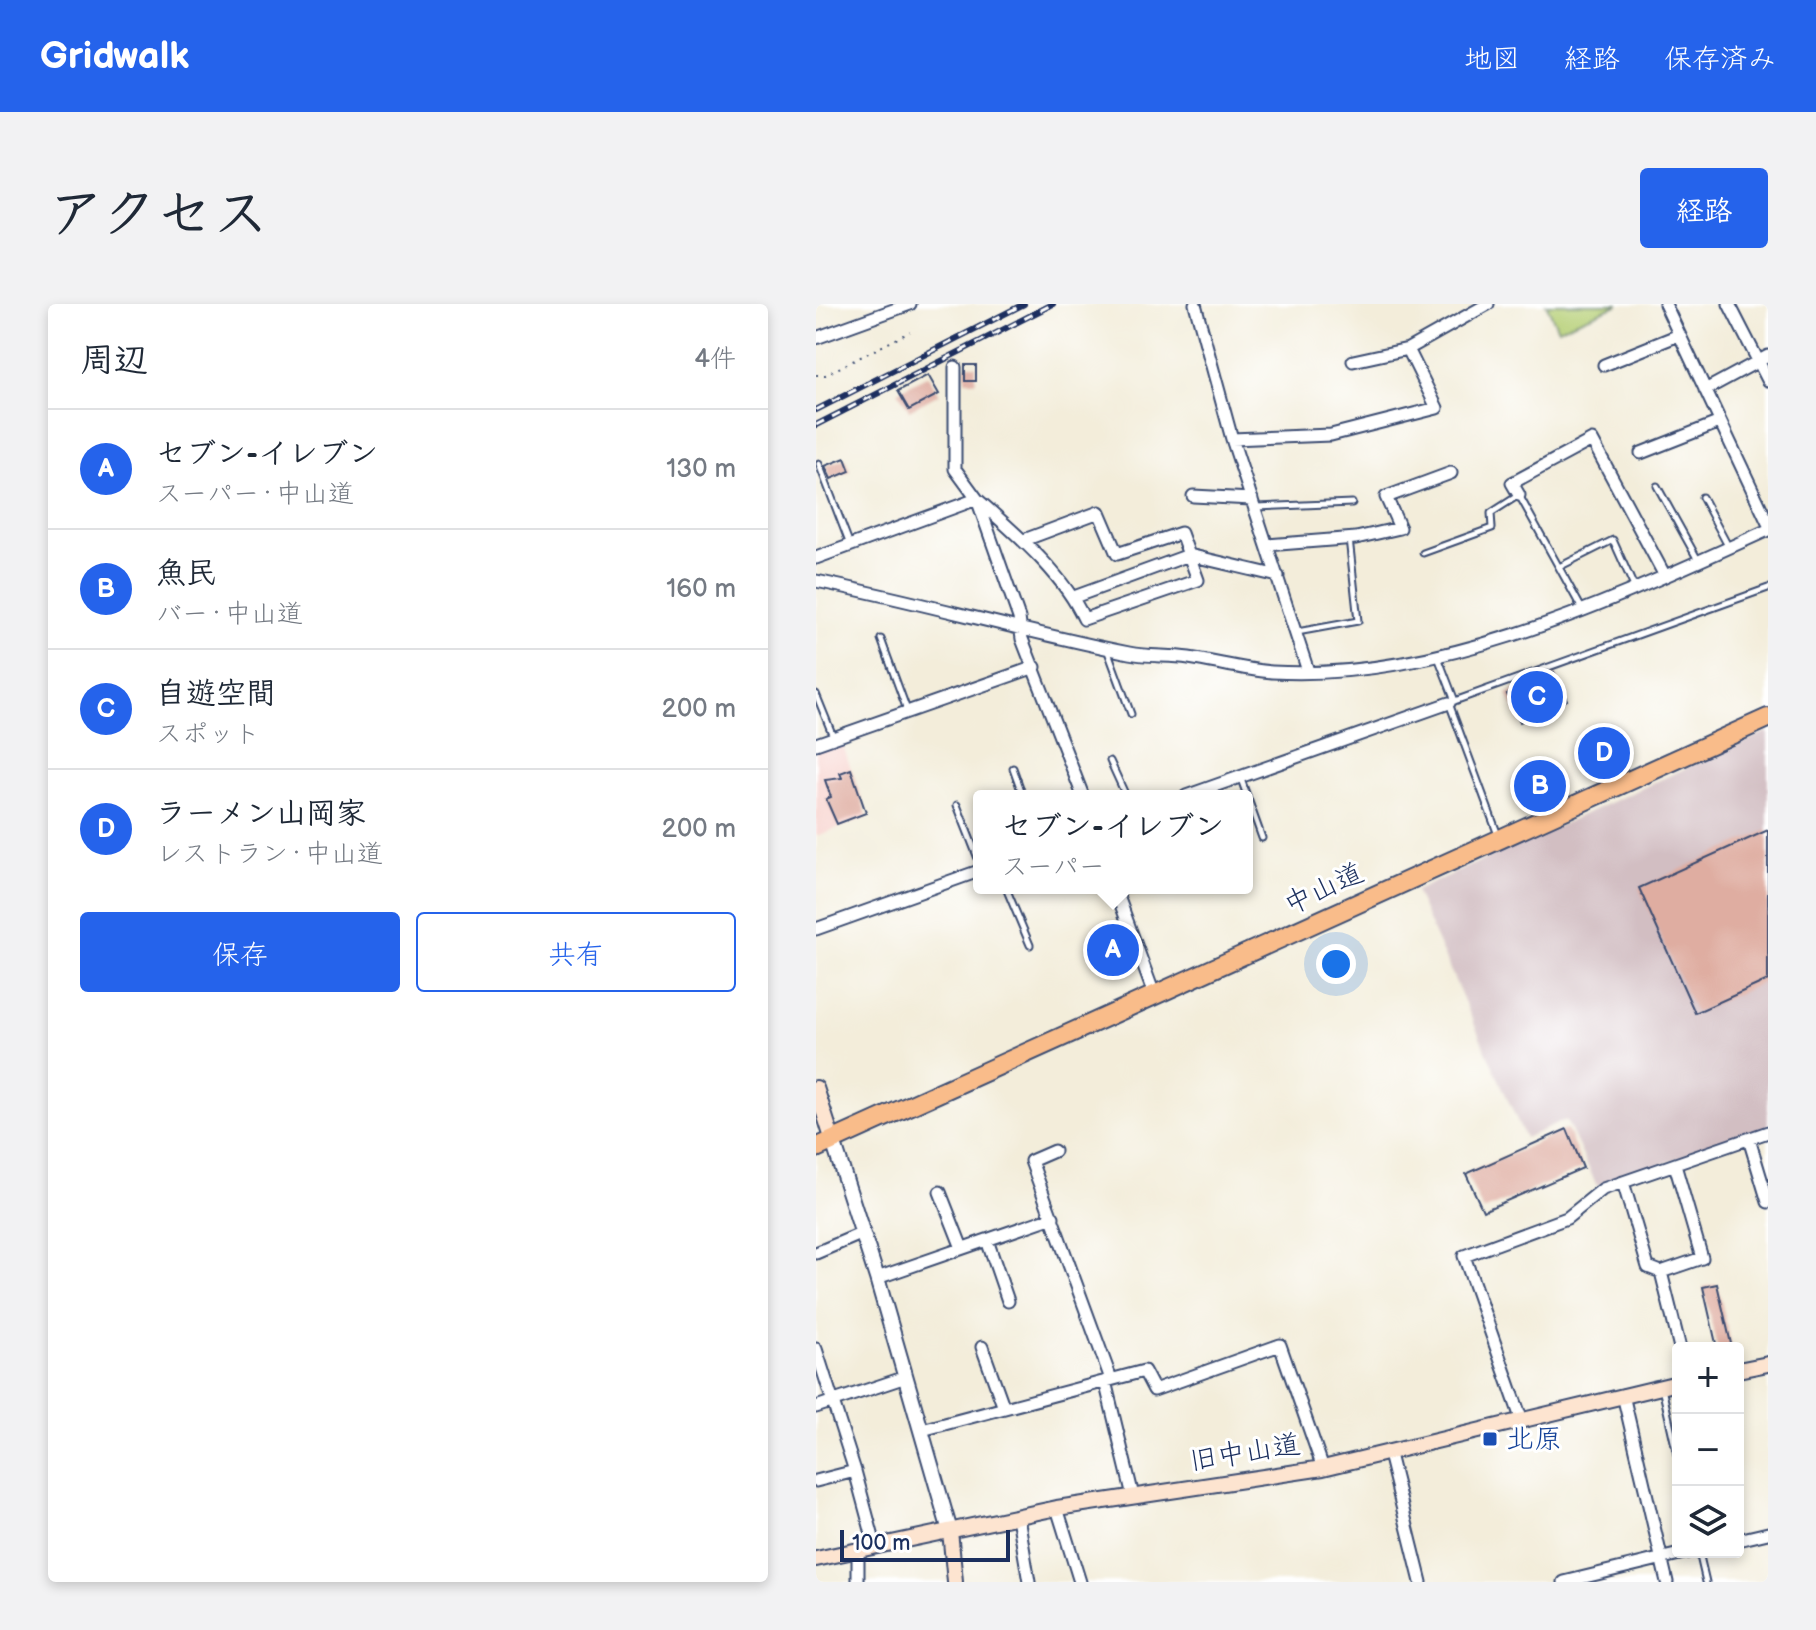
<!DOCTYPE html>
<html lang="ja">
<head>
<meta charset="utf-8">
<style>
	body { margin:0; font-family:"Balsamiq Sans","Klee One",sans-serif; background:#f2f2f3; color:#1f2937 }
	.controls { position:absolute; right:24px; bottom:24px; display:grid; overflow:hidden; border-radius:8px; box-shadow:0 4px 12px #0003 }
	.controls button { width:72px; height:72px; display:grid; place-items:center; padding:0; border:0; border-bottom:2px solid #e0e1e3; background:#fff; color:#1f2937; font:40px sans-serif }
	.scale { position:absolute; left:24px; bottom:20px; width:170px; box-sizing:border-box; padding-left:8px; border:4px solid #1b2f5e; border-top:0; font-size:22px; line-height:28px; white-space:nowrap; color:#1b2f5e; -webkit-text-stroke:6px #fff; paint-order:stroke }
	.you { position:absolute; left:520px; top:660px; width:28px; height:28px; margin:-20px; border:6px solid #fff; border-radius:50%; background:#1a73e8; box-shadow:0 0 0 12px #1a73e833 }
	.badge { display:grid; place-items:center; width:52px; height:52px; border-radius:50%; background:#2563eb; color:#fff; font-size:26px; font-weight:700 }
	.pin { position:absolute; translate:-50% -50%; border:4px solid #fff; box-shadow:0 2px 8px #0006 }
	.popup { position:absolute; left:157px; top:486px; width:280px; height:104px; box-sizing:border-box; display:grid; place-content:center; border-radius:8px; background:#fff; filter:drop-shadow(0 2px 6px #0005); font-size:26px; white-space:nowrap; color:#747a83 }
	.popup b { font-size:30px; color:#1f2937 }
	.popup::after { content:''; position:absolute; left:50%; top:100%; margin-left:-16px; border:16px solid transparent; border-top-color:#fff }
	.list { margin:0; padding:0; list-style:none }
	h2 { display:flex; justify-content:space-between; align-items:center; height:104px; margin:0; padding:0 32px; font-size:34px }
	h2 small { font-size:26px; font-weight:400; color:#747a83 }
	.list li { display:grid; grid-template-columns:52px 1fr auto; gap:24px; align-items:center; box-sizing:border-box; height:120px; padding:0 32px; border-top:2px solid #e0e1e3 }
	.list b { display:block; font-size:30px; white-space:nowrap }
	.list p { margin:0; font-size:26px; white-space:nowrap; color:#747a83 }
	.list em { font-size:26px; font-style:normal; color:#747a83 }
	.actions { display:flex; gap:16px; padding:24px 32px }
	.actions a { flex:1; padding:18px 0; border:2px solid #2563eb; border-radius:8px; text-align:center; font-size:28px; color:#2563eb }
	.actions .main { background:#2563eb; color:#fff }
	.icon { flex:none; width:44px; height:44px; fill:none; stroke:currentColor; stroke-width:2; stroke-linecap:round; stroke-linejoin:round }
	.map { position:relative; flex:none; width:952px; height:1278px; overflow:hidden; border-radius:8px }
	header { display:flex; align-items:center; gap:48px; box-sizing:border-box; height:112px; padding:0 40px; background:#2563eb; color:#fff }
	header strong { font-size:38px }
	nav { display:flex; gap:44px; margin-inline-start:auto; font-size:28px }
	.intro { display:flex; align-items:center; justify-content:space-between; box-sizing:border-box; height:192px; padding:0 48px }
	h1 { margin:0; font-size:56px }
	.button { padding:20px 36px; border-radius:8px; background:#2563eb; color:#fff; font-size:28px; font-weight:700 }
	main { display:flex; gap:48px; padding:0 48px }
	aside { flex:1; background:#fff; border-radius:8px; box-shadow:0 4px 12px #0003 }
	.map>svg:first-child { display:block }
	.built { fill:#f7d0cb }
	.industrial { fill:#d2bec2 }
	.green { fill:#b5cf75; stroke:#687f6a; stroke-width:2 }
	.building { fill:#dfada1 }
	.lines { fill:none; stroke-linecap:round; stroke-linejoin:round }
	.service-casing { stroke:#3b4c71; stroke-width:9 }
	.minor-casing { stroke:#3b4c71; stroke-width:15 }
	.tertiary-casing { stroke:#3b4c71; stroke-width:18 }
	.secondary-casing { stroke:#3b4c71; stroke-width:18 }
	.trunk-casing { stroke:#3b4c71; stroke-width:22 }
	.path { stroke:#3b4c71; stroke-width:2; stroke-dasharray:2 6; stroke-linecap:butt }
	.service { stroke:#fff; stroke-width:5 }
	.minor { stroke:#fff; stroke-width:11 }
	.tertiary { stroke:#fff; stroke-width:14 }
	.secondary { stroke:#fde4d0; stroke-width:14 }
	.trunk { stroke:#f9bc8a; stroke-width:18 }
	.rail-casing { stroke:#1b2f5e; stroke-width:6 }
	.rail { stroke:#fff; stroke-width:3; stroke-dasharray:9; stroke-linecap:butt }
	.transit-dot { fill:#1a4fb4; stroke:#fff; stroke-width:3 }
	.labels { text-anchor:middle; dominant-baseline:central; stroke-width:6; stroke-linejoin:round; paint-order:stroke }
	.street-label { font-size:28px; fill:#1b2f5e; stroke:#fff }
	.transit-label { font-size:28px; fill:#164399; stroke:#fff; text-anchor:start }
</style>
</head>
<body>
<header>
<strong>Gridwalk</strong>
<nav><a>地図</a><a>経路</a><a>保存済み</a></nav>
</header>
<div class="intro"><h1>アクセス</h1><a class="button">経路</a></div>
<main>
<aside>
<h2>周辺<small>4件</small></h2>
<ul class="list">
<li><span class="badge">A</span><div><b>セブン-イレブン</b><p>スーパー · 中山道</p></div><em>130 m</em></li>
<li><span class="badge">B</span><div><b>魚民</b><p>バー · 中山道</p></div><em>160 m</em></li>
<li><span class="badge">C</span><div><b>自遊空間</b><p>スポット</p></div><em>200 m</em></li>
<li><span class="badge">D</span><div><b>ラーメン山岡家</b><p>レストラン · 中山道</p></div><em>200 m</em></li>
</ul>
<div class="actions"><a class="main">保存</a><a>共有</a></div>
</aside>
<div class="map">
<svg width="952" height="1278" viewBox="0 0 952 1278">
	<rect width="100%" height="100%" fill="#fff"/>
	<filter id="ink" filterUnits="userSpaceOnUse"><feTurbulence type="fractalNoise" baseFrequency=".0125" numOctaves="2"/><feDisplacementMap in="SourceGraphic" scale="16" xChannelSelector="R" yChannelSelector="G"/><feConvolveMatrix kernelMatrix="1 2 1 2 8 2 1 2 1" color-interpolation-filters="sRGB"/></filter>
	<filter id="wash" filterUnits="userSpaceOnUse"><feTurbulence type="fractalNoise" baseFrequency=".006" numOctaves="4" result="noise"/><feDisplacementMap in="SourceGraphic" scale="32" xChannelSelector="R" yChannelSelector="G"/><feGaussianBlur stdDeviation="1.8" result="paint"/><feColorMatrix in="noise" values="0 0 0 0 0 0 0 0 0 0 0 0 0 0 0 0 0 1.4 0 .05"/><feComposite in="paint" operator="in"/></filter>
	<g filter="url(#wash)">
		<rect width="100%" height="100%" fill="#f3edda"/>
		<path class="built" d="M25,436L52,513L0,532V445Z"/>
		<path class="industrial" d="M952,427V825L781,882L750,816L709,834L599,587Z"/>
		<path class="green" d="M730,0H803L742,25Z"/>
		<g id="blocks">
			<path class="building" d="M149,61H160V77H149Z
				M112,71L123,90L93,106L82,87Z
				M29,154L34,167L15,175L9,162Z
				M738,368L751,396L704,418L691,390Z
				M789,430L804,460L786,469L772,438Z
				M732,461L745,489L716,502L702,474Z
				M35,465L50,509L21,520L10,495L15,493L9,476L26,474L24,469Z
				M952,526V676L879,709L823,584Z
				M305,631L312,653L288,661L281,640Z
				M751,825L767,864L667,907L650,870Z
				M901,980L916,1044H901L887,983Z"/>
		</g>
	</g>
	<g filter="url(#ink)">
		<use href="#blocks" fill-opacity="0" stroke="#3b4c71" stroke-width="2"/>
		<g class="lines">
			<defs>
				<path id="service" d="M3,160L34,241
					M841,182L882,256
					M886,193L912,242
					M440,203L536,199
					M607,249L676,224L675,209L703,191L766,305
					M743,263L797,236L819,285
					M481,328L542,317L533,234
					M65,335L91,406
					M291,345L315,410
					M622,353L639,397
					M0,390L17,432
					M294,457L310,492
					M197,464L207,492
					M425,475L446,534
					M141,501L163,557
					M682,531L633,399L952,284
					M190,584L214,641
					M846,1084L862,1155
					M883,1248L890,1278"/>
				<path id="minor" d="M379,0L416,135L492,367
					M849,0L952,219
					M913,0L952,76
					M0,34L94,0
					M537,57L592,45L672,0
					M788,61L863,31
					M139,63V165L161,195L203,314L206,335L267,492
					M889,86L952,52
					M416,135L515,131L621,104L592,45
					M825,149L904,118
					M703,191L696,179L776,136L849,272
					M377,192L436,195
					M451,241L540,234L584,224L570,193L635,169
					M0,254L161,195C199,229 247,269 268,315L382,276L365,229L301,250L283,208L208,236
					M0,277C105,298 208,328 313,349C332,353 353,351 373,354C400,358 429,366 456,368C627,378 801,294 952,226
					M258,293L373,251L462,272
					M0,440L219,363
					M370,492L633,399
					M299,584L339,693
					M0,625L163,567
					M933,835L952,898
					M238,847L215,857L295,1075
					M807,878L832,963L845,968L886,954L859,861
					M124,888L146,944
					M171,936L192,997
					M0,949L47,929
					M845,968L864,1044
					M61,974L237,913
					M166,1043L188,1104
					M0,1045L39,1167
					M289,1077L317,1192
					M807,1091L851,1278
					M0,1103L90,1073
					M706,1117L648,952L751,914L787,885L952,828
					M106,1126L328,1067L338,1086L464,1041L507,1164
					M573,1150L605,1278
					M0,1177L39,1167L59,1241
					M241,1204L264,1278
					M202,1213L213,1278
					M922,1236L952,1229
					M42,1245V1278
					M748,1278L872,1248"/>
				<path id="tertiary" d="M17,837L61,974L134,1227"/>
				<path id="secondary" d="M0,784L17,837
					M922,1066L952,1060
					M134,1227L139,1278
					M0,1255L241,1204L507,1164L862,1079"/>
				<path id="trunk" d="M0,844L952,414"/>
			</defs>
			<use href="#service" class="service-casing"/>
			<use href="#minor" class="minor-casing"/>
			<use href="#tertiary" class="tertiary-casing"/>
			<use href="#secondary" class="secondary-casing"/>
			<use href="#trunk" class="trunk-casing"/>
			<path class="path" d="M0,71H9L94,28"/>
			<use href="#service" class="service"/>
			<use href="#minor" class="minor"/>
			<use href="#tertiary" class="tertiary"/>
			<use href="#secondary" class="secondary"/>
			<use href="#trunk" class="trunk"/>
			<defs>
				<path id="rail" d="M0,106L208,0
					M0,121L237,0"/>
			</defs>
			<use href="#rail" class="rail-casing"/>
			<use href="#rail" class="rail"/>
		</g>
	</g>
	<rect class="transit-dot" x="666" y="1127" width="16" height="16" rx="4"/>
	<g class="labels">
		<g class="street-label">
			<text transform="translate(508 585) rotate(-25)">中山道</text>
			<text transform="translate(429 1149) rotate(-9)">旧中山道</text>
		</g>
		<g class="transit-label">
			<text x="690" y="1135">北原</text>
		</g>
	</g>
</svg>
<div class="controls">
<button>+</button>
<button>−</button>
<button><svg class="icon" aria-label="layers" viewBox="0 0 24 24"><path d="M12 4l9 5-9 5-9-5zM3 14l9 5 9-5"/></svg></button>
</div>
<div class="scale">100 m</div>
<div class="you"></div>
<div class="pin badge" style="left:297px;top:646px">A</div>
<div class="popup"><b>セブン-イレブン</b>スーパー</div>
<div class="pin badge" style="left:724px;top:482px">B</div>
<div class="pin badge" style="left:721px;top:393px">C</div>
<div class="pin badge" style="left:788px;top:449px">D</div>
</div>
</main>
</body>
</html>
